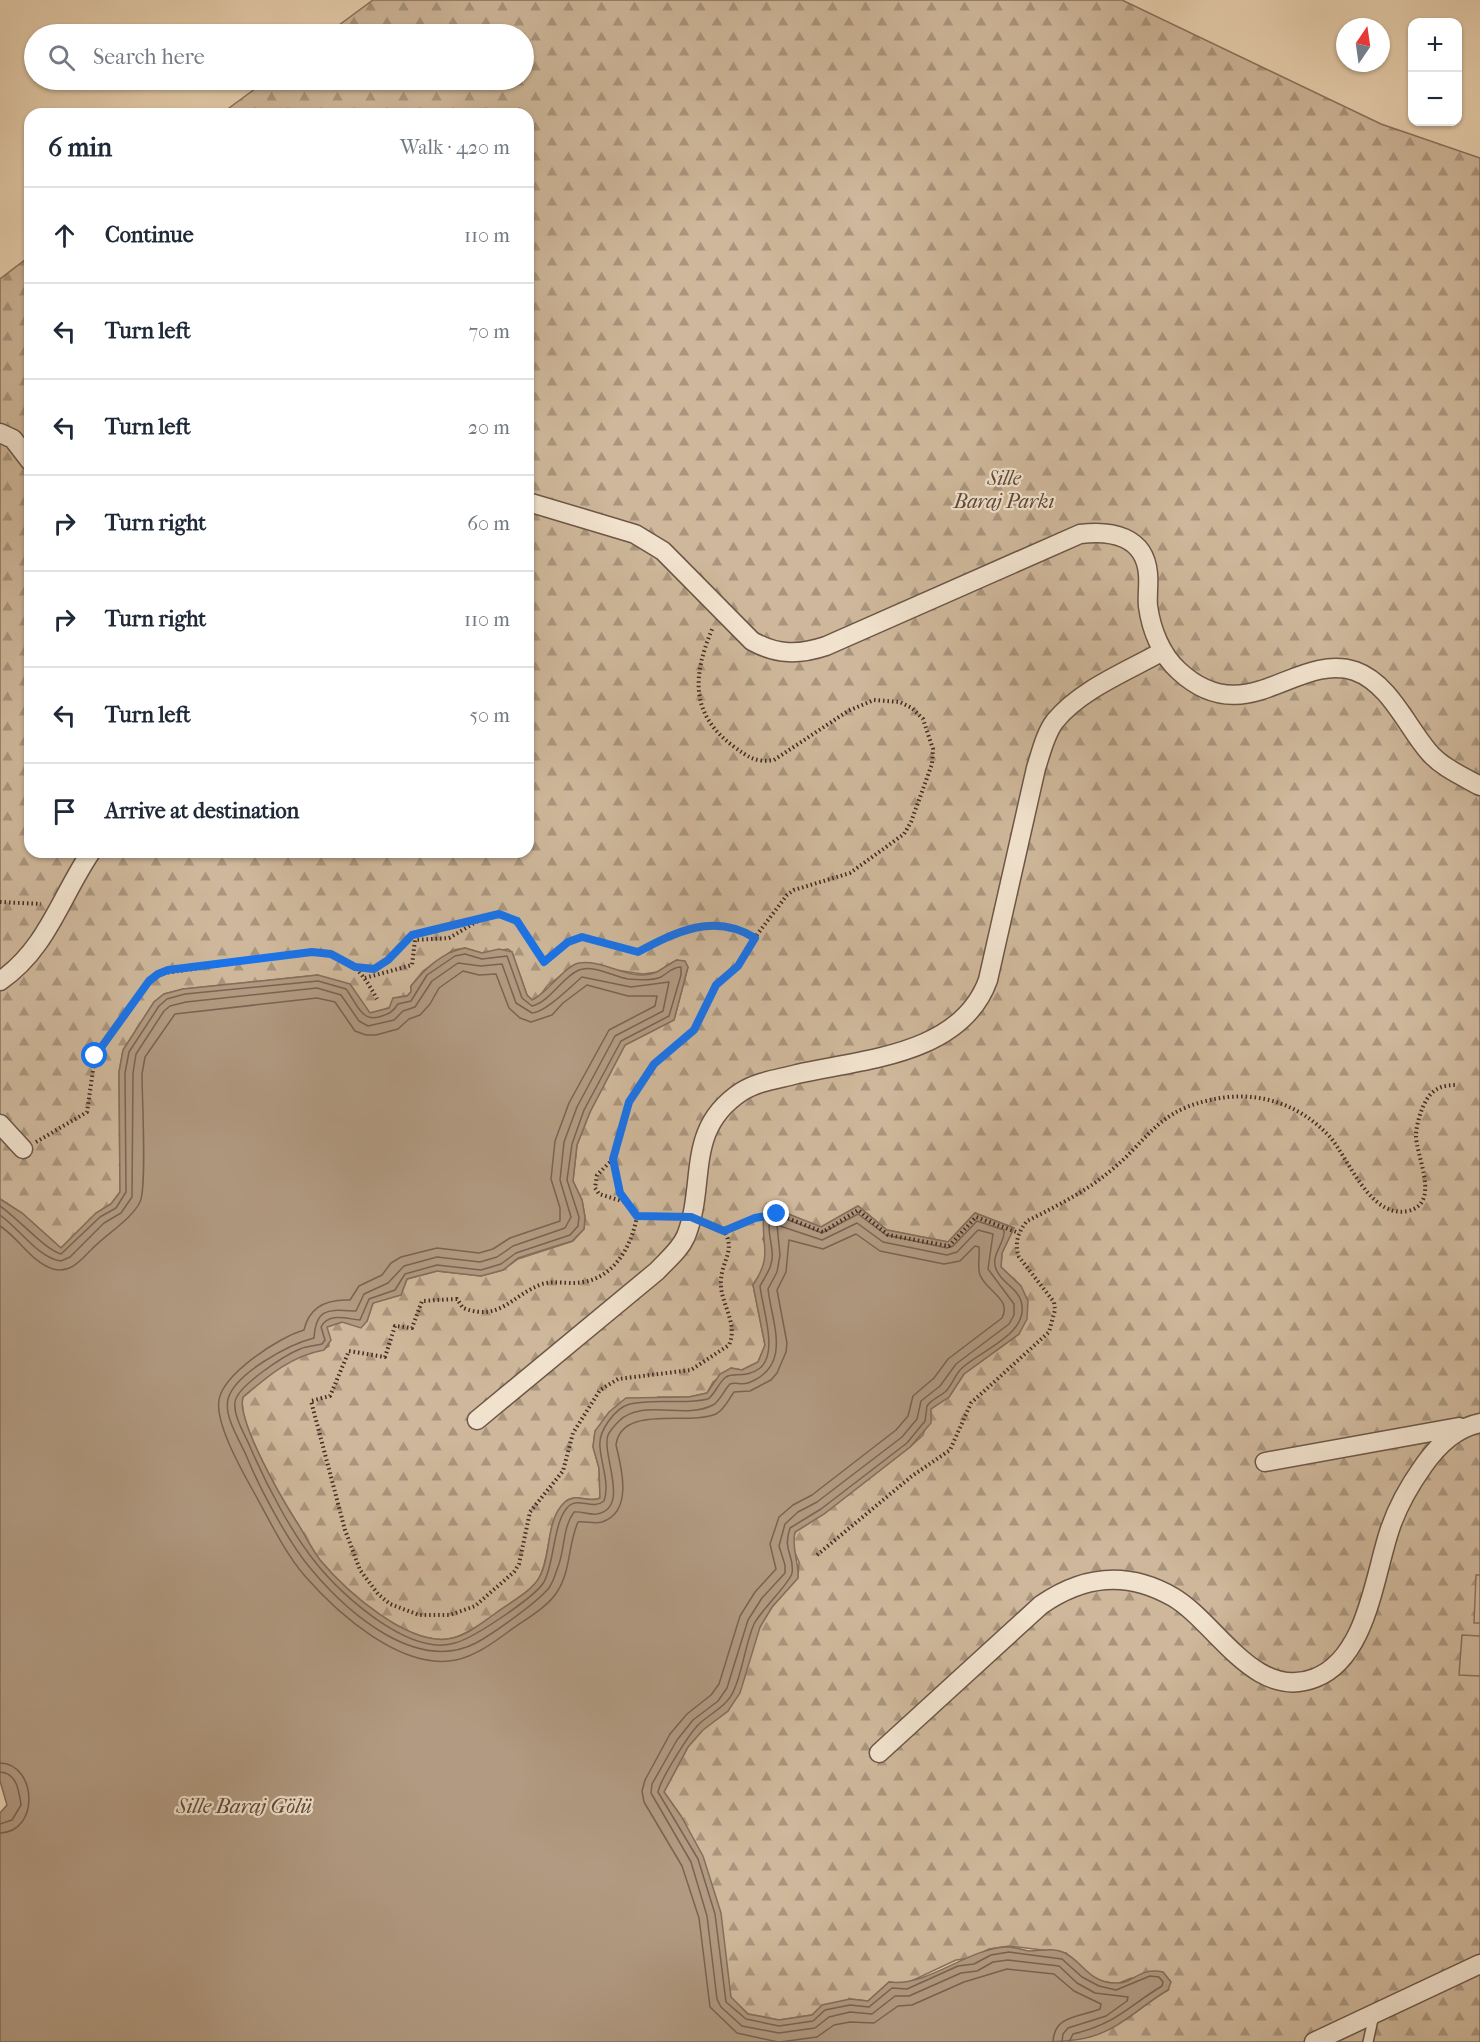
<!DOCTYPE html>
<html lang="en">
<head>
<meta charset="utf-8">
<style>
	body { margin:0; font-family:"IM FELL French Canon",serif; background:#f2f2f3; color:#1f2937 }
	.controls { position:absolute; right:18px; top:18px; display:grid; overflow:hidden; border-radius:12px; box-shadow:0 2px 4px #0004 }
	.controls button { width:54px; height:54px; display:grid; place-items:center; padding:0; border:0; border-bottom:2px solid #e0e1e3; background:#fff; color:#1f2937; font:30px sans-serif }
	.compass { position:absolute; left:1336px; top:18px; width:54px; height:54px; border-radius:50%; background:#fff; box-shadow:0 2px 4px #0004; rotate:13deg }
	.stop { position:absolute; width:18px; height:18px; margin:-14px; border:4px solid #1a73e8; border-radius:50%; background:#fff }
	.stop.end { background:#1a73e8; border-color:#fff; box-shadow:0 2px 6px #0008 }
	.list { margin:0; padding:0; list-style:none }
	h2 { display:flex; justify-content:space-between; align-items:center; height:78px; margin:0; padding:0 24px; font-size:26px }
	h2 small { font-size:20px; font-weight:400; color:#747a83 }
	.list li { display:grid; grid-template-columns:39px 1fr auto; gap:18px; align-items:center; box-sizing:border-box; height:96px; padding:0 24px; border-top:2px solid #e0e1e3 }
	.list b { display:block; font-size:22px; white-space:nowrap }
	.list em { font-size:20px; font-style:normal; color:#747a83 }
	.icon { flex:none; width:33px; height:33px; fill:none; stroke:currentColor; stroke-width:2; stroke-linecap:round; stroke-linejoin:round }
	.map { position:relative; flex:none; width:1480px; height:2042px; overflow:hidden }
	.search { position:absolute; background:#fff; box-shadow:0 2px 4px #0004; left:24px; top:24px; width:510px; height:66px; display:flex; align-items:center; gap:15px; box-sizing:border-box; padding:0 21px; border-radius:33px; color:#747a83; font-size:22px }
	.panel { position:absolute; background:#fff; box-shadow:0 2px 4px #0004; left:24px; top:108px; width:510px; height:750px; border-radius:18px }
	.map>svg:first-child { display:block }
	.forest { fill:url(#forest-firs); stroke:#88725e; stroke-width:1.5 }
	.pitch { fill:#ceb79a; stroke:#88725e; stroke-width:1.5 }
	.water { fill:#b19a81; stroke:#856e5b; stroke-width:1.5 }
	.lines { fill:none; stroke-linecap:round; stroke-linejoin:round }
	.shore { stroke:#7a6352; stroke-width:1.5 }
	.service-casing { stroke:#6d5647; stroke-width:12 }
	.minor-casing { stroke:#6d5647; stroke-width:21 }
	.path { stroke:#432c23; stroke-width:4; stroke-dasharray:1.5 3; stroke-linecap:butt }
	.service { stroke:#f1e2cd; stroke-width:9 }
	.minor { stroke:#f1e2cd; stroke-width:18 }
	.route { stroke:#1a73e8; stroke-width:8 }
	.labels { text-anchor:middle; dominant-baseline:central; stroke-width:4.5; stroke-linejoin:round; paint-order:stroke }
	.park-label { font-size:20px; font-style:italic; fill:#5f483b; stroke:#f1e2cd }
	.water-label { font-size:21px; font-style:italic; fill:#5e483a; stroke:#f1e2cd }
</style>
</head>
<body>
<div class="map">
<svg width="1480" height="2042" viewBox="0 0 1480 2042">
	<defs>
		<pattern id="forest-firs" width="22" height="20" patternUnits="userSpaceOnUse" patternTransform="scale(1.5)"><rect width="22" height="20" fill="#ceb79a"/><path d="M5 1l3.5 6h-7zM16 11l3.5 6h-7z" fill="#a9957d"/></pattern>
	</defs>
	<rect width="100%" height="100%" fill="#ead3b2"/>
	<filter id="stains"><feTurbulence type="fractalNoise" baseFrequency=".00333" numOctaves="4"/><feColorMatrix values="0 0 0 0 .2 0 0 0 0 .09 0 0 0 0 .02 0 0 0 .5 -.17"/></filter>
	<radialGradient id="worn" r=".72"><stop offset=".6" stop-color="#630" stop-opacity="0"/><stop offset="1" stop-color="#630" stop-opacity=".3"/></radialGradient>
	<path class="forest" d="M373,0H1122L1381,124L1480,158V2042H1047C1071,2040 1109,2030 1129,2017C1142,2008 1153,1998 1168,1990L1131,1978L1117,1984L1101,1981L1085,1972L1066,1953L1009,1946L989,1949L972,1958L956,1960L905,1984L889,1982L868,2001L850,1999L812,2015L779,2020L748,2014L730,1997L726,1959L681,1816L664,1792L688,1747L702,1730L728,1711L760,1627L772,1607L798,1578L799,1562L792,1546L795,1532L824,1514L910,1447L923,1435L931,1409L949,1397L964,1374L1019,1334L1021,1286L1001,1267L1002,1253L1014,1228L975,1213L948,1242L887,1230L858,1206L821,1227L778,1210L763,1238L767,1252L764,1268L753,1285L765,1345L758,1362L742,1370L731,1368L713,1382L707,1393L689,1397H658L595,1431L593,1447L599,1468L600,1498C588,1504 576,1492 565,1502C545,1520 552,1556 539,1578C531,1592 509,1603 496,1613C484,1622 469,1633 453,1638C410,1649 345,1590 320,1560C311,1548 304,1533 296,1521C282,1499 236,1420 243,1397C261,1382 280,1365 302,1355C311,1350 321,1353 329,1346L327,1327L342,1322L367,1321L373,1303L401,1295L407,1279L437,1271L481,1276L503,1270L518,1259L573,1241L584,1229L585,1217L582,1200L573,1181L577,1145L590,1112L625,1045L674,1020L688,967L677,960L657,972L643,974L576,964L547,986L539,997L532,1000L527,995L512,952L508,949L482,953L465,948L453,950L423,971L411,986V992L407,996L399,997L389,1008L370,1013L318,975L183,989L164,994L154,1002L123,1050L119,1072L120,1192L111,1204L96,1213L61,1248L22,1213L0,1199V279L30,256V852H528V114H221L267,80H524V34H327Z"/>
	<path class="pitch" d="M1476,1575H1480V1623H1474Z
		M1462,1635L1480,1636V1676L1459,1675Z"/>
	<path class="water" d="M465,948L482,953L499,949L512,952L527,995L532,1000C547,994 564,966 579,963C605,959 631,983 657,972C664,968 670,963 677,960L685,961L688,967L674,1020L625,1045L590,1112L577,1145L573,1181L582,1200L585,1217L584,1229L572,1241L518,1258L503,1270L481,1276L437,1271L407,1279L401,1295L373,1303L367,1321L361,1328L342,1322L327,1327L331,1340L324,1350C291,1356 268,1376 243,1397C236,1420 282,1499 296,1521C304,1533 311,1548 320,1560C345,1590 410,1649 453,1638C469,1634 483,1622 496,1613C509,1603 531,1592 539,1578C552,1556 545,1520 565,1502C576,1492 588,1504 600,1498L599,1468L593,1447L595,1431L609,1412L626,1398L689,1397L707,1393L720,1374L731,1368L742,1370L758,1362L765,1345L753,1285C774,1254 760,1245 764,1212L778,1210L821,1227L858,1206L887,1230L948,1242L975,1213L1014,1228L1002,1253L1001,1267L1021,1286L1028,1301L1027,1319L1019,1334L964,1374L949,1397L931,1409V1423L910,1447L824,1514L795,1532C791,1548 799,1561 798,1578L772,1607L760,1627L740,1693L728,1711L703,1730L688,1747L664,1792L681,1816L703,1856L721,1913L731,1997L748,2014L779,2020L812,2015L822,2005L850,1999L868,2001L889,1982C928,1987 966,1949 1006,1947C1014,1946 1021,1950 1029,1951C1041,1951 1053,1947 1065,1953C1084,1963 1089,1983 1116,1983C1134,1984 1138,1967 1163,1972L1171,1982L1168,1990C1142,2005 1120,2029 1090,2037C1077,2041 1061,2041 1047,2042H0V1813L7,1805L0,1781V1199L22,1213L61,1248L96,1213L111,1204L120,1192L119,1072L123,1050L154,1002L164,994L183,989L318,975L350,984L370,1013L389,1008L393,998L407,996L411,992V986C425,969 442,952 465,948Z"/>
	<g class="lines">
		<path class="shore" d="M0,1206C18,1218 44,1249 61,1254L100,1217L116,1208L126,1192L125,1073L129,1052L159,1006L167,999L185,994L318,981L346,989C356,1002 361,1022 379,1017C389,1014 393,1012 398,1004L411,1001L427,975L455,956L465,954L482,959L507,956L522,998L532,1006C550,1002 562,977 579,970C593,964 614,977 628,979C638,980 652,981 661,977C668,973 672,967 681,967V975L669,1016L621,1041L584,1110L572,1144L567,1180L579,1217L578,1226L570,1235L516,1253L501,1264L481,1270L437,1265L405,1274L395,1290L369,1299L360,1320C347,1319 329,1312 321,1327L325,1340L322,1344C315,1346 307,1346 300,1349C285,1355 237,1386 235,1402C233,1417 246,1436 251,1449C267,1486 291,1532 316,1563C342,1596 410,1657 455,1643C474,1638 535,1597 544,1582C555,1562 553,1518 570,1505C580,1498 593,1510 604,1501C610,1484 601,1464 600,1447C598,1431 615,1408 630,1404C655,1398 683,1405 708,1399C716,1393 718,1383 726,1377C734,1372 746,1379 760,1368C779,1353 762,1307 760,1286C766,1275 774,1265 772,1251C771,1239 767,1230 770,1218L778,1216L822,1233L858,1214L886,1235L947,1248L953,1246L977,1221L1004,1230C1006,1242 990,1255 996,1269C1001,1283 1017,1287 1021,1301C1031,1334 979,1351 961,1369C954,1376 952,1386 945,1392C939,1397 932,1399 927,1406L925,1421L907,1443L821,1509L790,1528C782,1551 795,1555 792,1573C791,1582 761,1610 754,1624C745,1645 743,1670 734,1690C727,1707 710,1713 698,1725C688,1736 661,1778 658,1792L698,1859L715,1914L726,2002L746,2019L779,2026L813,2021L825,2010L850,2005L869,2007L892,1988L907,1989L958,1966L974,1964L991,1955L1009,1952L1062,1959L1082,1977L1099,1986L1116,1990L1150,1976L1159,1977L1163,1982L1162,1986C1127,2007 1116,2024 1073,2034L1069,2042
			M0,1215C19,1228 38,1258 61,1261L70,1257L104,1223L121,1213L132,1197L133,1073L136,1054L164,1011L170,1006L186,1002L317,988L341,995L359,1021L368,1026L394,1020L403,1011L415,1007L432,981L458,963L481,966L502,964L516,1003L532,1013C546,1012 570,987 582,977L631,987L669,982L663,1011L615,1036L577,1107L564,1142L560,1180L571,1217L565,1228L513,1246L497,1257L480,1262L437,1257L404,1266L388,1283L364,1294L356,1311C330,1310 316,1306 314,1338C290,1344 235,1373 228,1399C224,1417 239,1439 246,1455C259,1487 288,1542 311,1569C347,1612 416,1674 476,1643C494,1633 535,1604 548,1589C554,1582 556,1571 559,1564C565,1546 563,1527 574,1512C581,1511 589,1515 597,1514C631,1508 601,1454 608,1435C610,1431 616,1424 619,1421C643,1398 684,1420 713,1405C720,1401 724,1390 730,1384C736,1382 741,1385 748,1383C793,1366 772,1324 768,1289L777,1272L780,1255L777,1225L822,1240L857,1223L883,1242L947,1255L957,1252L978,1230L993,1234L988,1269L1014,1304V1315L1009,1324L956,1364L940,1386L921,1401L917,1419L902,1437L817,1502L798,1512L785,1524L779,1546L785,1565V1573L762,1598L748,1620L727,1688L718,1701L693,1720L677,1740L652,1784L651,1793L691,1862L707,1916L717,1999L721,2007L742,2026L779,2033L815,2028L829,2017L850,2012L872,2014L895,1996H909L961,1973L977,1971L993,1962L1008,1960L1059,1966L1077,1983L1095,1993L1128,1997L1127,2001L1106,2016L1068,2028L1063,2034L1062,2042
			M0,1226C19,1238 31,1262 53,1269C70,1274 81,1260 91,1250C106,1234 131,1220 140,1202C147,1188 142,1096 142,1074L145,1057L175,1014L317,998L335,1002L355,1031L366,1035H376L398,1029L409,1019L420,1015L430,1004L439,988L463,971L479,975L496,974L509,1008L520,1018L531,1022L552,1015L563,1003L587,985L628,996H657L655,1006L609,1030L569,1103L555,1141L551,1179L560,1208V1221L510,1238L493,1249L479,1253L437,1248L401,1257L391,1263L382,1275L359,1286L350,1300C327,1299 309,1307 304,1330C279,1337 223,1374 219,1400C215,1423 241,1469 252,1489C268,1517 283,1550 304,1575C337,1613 401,1671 456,1660C475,1656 493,1643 508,1632C524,1620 547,1608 557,1592C571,1571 568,1544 578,1522C585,1521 594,1524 602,1522C633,1512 622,1469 616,1445C621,1404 688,1426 716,1414C725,1409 728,1400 734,1392L750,1391L771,1380L777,1373L786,1352L787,1343L777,1290L786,1272L789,1240L823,1249L856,1234L880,1251L944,1264L960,1261L975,1246L979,1247C980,1256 977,1266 980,1275C987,1292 1012,1299 1002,1318L948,1359L934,1378L913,1396L908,1416L896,1430L812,1495L793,1505L779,1517L770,1544L776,1569L755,1592L740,1616L719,1684L711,1695L687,1714L670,1734L645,1780L642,1791L644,1802L682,1866L699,1918L710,2007L737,2033L778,2042
			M0,1763C37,1764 40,1832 0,1833
			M0,1772C17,1773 19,1791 21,1805L12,1820L0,1824
			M780,2042L817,2037L834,2025L850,2022L874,2023L898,2006L912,2005L964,1982L1007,1969L1054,1974L1074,1991L1101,2004L1100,2009C1080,2017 1054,2015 1053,2042"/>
		<defs>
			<path id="service" d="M1368,2042L1374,2015"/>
			<path id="minor" d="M0,433L13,439L30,461
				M528,502L635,534L663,551L752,641C777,655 799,655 826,646L1080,534C1111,530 1145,536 1148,574C1149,585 1147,596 1148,606C1151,629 1161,655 1179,671C1246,733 1296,652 1355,671C1389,683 1406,725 1428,751C1441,767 1462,776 1480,786
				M0,981C47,949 61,896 91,852
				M0,1124L23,1149
				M477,1420L657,1271C667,1260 680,1250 686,1236C707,1183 684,1130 741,1092C758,1081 779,1079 797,1074C864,1059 961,1055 988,980L1036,768C1041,753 1045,734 1055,721C1081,689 1128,671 1163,651
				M1265,1462L1459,1427
				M879,1753L1041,1605C1083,1576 1126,1570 1173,1597C1216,1622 1255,1702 1315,1678C1367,1658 1374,1576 1390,1529C1398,1505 1409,1486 1424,1465C1438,1445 1455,1428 1480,1423
				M1314,2042L1480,1964"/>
		</defs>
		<use href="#service" class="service-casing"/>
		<use href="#minor" class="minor-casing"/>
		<path class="path" d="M0,902L41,904
			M356,967L374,969L380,966L412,935L499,914L517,921L544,962L568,942L582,937L638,952C675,932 714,912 755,938
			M365,978L412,965L415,940L449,938L483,918
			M36,1142L87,1112L95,1056L149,981L158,974L313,952C349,956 360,968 377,999
			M613,1159L597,1175L595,1188L599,1194L625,1202
			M637,1216C632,1245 615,1277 583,1282C569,1285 555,1280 542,1284C510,1296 501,1322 463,1308L457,1299L422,1301L412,1328L395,1326L385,1357L349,1351L330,1396L311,1401L345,1530L360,1570L378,1594L390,1604L419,1615H450L475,1606L514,1572L519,1564L530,1512L563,1471L573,1433L600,1390L618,1379L691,1370L729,1345C739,1322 719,1303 721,1280C722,1260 736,1250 724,1231L708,1222
			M675,1217L637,1216L620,1193L613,1159L629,1102L655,1064L694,1030L716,985L738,966L747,948L787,895L794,890L850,873L904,834L911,822L932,764L933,749L923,719L912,708L900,702L874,700L848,711L774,760C756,763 748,757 733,746C689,713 693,674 713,627
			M724,1231L755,1218L777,1214L823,1232L858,1210L888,1235L949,1246L976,1217L1019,1233
			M817,1555L912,1476L950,1450L971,1403L1049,1332L1055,1310L1054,1302L1019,1257C1014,1244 1018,1232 1027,1221C1055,1207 1085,1192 1109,1172C1146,1143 1155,1113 1206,1101C1252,1089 1297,1101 1330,1137C1349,1159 1370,1219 1408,1211C1442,1203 1415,1155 1416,1134C1417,1122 1421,1109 1427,1099C1435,1087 1444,1085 1458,1085"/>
		<use href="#service" class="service"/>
		<use href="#minor" class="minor"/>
	</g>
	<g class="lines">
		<path class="route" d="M95,1056L149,981L158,974L168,970L312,952L331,954L355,967L374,969L388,960L412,935L499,914L517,921L544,962L568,942L582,937L638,952C676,932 714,912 755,938L738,966L716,985L694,1030L654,1064L629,1102L613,1159L620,1193L637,1216L691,1217L724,1231L755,1218L777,1214"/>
	</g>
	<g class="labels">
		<g class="park-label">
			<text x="1004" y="478">Sille<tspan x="1004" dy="23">Baraj Parkı</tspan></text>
		</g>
		<g class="water-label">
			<text x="244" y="1806">Sille Baraj Gölü</text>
		</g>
	</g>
	<rect width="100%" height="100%" filter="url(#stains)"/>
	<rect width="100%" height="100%" fill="url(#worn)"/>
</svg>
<div class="controls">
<button>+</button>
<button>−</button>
</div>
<svg class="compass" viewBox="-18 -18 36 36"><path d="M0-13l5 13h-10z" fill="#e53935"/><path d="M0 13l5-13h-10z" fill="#747a83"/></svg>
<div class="stop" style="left:95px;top:1056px"></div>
<div class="stop end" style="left:777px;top:1214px"></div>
<div class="search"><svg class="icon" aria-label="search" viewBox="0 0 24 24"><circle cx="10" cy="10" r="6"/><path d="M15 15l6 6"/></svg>Search here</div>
<section class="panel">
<h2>6 min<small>Walk · 420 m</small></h2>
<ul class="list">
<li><svg class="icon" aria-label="ahead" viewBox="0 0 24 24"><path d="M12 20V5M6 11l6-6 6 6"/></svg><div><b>Continue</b></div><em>110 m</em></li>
<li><svg class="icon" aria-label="left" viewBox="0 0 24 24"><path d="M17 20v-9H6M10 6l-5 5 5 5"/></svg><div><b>Turn left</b></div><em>70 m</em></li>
<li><svg class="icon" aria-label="left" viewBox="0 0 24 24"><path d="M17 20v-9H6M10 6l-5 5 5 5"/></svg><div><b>Turn left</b></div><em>20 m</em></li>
<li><svg class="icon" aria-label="right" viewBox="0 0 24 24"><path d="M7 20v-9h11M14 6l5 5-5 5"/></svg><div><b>Turn right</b></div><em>60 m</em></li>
<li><svg class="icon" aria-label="right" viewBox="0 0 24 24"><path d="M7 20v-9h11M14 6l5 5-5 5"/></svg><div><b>Turn right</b></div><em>110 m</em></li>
<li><svg class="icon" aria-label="left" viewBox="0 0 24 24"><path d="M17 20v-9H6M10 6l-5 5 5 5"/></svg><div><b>Turn left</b></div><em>50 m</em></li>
<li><svg class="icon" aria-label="arrive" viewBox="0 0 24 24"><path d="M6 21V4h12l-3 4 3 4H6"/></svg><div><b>Arrive at destination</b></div></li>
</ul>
</section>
</div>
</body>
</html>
